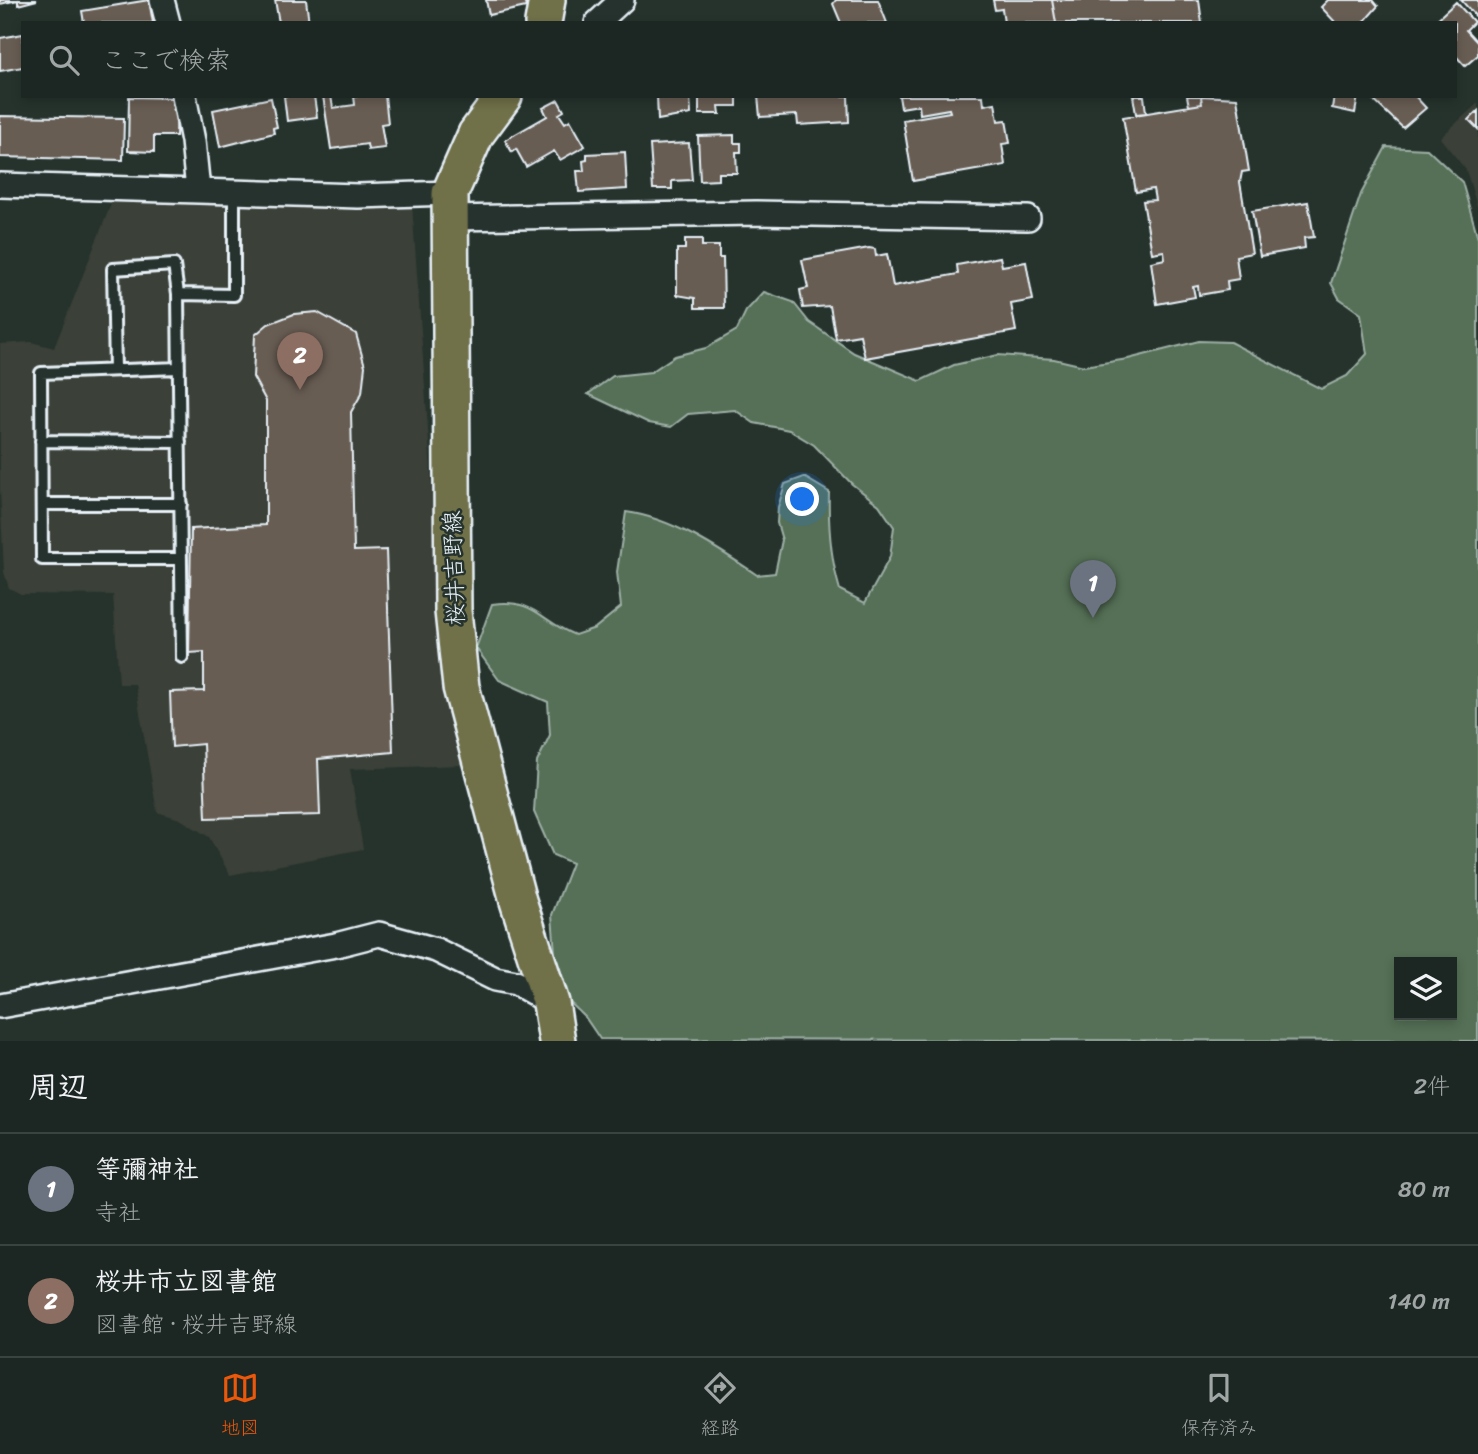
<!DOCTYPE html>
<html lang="ja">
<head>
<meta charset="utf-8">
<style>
	body { margin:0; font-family:Sriracha,"Klee One",sans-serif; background:#252e2a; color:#f1f3f6 }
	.controls { position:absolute; right:21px; bottom:21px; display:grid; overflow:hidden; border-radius:0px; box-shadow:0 4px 10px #0003 }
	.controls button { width:63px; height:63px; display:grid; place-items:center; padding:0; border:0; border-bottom:2px solid #3a4340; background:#1c2622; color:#f1f3f6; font:35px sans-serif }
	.you { position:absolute; left:803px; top:500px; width:24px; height:24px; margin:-18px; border:5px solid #fff; border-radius:50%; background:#1a73e8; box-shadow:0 0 0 10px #1a73e833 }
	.badge { display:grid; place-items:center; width:46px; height:46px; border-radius:50%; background:#ea580c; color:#fff; font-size:23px; font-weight:700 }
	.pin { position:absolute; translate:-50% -58px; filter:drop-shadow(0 2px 4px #0008) }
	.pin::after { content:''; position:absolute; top:37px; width:24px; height:21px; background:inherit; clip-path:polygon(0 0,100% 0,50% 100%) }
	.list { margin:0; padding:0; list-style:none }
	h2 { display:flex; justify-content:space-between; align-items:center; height:91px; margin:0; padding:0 28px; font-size:30px }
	h2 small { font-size:23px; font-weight:400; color:#a0a5a5 }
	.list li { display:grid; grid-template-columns:46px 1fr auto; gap:21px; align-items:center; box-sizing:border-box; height:112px; padding:0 28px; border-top:2px solid #3a4340 }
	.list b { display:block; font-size:26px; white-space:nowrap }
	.list p { margin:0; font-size:23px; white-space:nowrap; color:#a0a5a5 }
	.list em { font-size:23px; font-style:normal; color:#a0a5a5 }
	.icon { flex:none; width:38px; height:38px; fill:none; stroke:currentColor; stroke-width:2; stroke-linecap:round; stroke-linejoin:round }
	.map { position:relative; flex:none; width:1478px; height:1041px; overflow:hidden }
	.search { position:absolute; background:#1c2622; box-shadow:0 4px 10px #0003; left:21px; right:21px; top:21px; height:77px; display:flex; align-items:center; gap:18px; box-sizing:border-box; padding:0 24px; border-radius:0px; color:#a0a5a5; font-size:26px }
	.sheet { height:315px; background:#1c2622 }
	nav { display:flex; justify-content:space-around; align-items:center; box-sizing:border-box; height:98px; border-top:2px solid #3a4340; background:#1c2622; font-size:19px; color:#a0a5a5 }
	nav a { display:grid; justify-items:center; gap:4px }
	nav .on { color:#ea580c }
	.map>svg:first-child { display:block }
	.built { fill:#3a4038 }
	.green { fill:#557056; stroke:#9eb0a7; stroke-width:2; fill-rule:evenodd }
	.building { fill:#685d52; stroke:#e8f1f8; stroke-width:2 }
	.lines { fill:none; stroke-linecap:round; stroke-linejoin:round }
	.service-casing { stroke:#e8f1f8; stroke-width:16 }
	.minor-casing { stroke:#e8f1f8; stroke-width:28 }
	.primary-casing { stroke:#e8f1f8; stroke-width:40 }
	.service { stroke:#26332d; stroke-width:10 }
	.minor { stroke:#26332d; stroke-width:23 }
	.primary { stroke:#70704a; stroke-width:35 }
	.labels { text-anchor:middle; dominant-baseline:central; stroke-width:5; stroke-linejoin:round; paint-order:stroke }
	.street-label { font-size:23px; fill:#e8f1f8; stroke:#26332d }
</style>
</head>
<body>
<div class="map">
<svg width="1478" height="1041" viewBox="0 0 1478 1041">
	<rect width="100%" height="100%" fill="#26332d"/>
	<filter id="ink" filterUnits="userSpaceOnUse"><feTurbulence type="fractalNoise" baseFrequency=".0143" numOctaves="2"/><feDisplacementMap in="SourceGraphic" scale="14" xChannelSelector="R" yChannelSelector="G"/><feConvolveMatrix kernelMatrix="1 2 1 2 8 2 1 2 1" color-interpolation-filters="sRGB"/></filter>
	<g filter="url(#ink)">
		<path class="built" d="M1478,103V209L1466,170L1440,138Z
			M113,199L412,204L445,668L462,765L350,769L363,849L230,875L209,837L180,819L157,812L135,684H119L113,595L21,594L9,588L4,572L0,490V344L31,342L54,348Z"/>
		<path class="green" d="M1386,147L1427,149L1462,182L1478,238V1041L600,1039L585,1017L563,996L557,978L552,915L572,863L553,855L534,812L537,762L550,735L548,702L499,680L476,648L492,604C535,598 540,621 575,635L595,628L621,607L617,572L626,512C672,518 719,549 757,575L775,573L782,540L777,523L778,507L785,484L804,477L829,492C828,526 830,557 840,590L865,603L890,557L894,527L879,505L852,484L814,445L789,430L754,423L735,410L688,414L671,427L649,423L588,394L613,376L651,372L675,356L706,348L737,330L746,311L764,292L793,302L809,322L854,353L920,381L954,365L998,355L1054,359L1084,366L1128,359L1199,341L1230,342L1321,389L1347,376L1367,354L1361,314L1339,298L1331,283L1361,194ZM1399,962H1452V1015H1399Z"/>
		<path class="building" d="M0,0H37L18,5V0L0,4Z
			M149,0L153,23H84L82,11Z
			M275,0H306L309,23H279Z
			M486,0H524L526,7L489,15Z
			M836,0H878L887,23H841L833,4Z
			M993,0H1052L1056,23H1004L1002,9L995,10Z
			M1052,0H1199L1202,23H1056Z
			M1328,0H1373L1378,6L1363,23H1336L1321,7Z
			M1461,0H1478V19Z
			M1456,2L1474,22L1466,30L1478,43V55L1465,66L1455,55V23H1433Z
			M23,34V67L0,71V38Z
			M284,96H314L317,117L287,121Z
			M323,96H331L333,108L355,105L354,96H385L388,123L381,124L385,148L368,150L367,144L331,149Z
			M657,96H690L691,114L658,120Z
			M699,96H737V106H719L720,114H699Z
			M758,96H848L849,122L798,125L797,115L760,117Z
			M899,96H983L984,105L995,103L998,121L1006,120L1010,143L1002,144L1005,165L913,181L903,120L950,112L949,109L920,114L919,105L901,108Z
			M1133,96H1144L1146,113L1136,114Z
			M1187,96H1201L1202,104L1189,106Z
			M1201,96L1237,98L1249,171L1242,172L1240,182L1252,253L1236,256L1239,279L1227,281L1228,290L1199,295L1198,286L1193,287L1195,297L1157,304L1151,262L1165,259L1164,251L1152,253L1143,201L1155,200L1153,189L1136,192L1123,117L1202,104Z
			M1334,96H1358L1355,113L1332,108Z
			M1369,96H1415L1426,108L1403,128Z
			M129,97L177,98L176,136H154V152L128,151Z
			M271,98L277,127L273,128L274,133L220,147L213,110Z
			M558,100L564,111L559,114L565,123L570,120L585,146L560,160L554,151L526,167L516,149L512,152L505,140L547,116L543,108Z
			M1478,111V129L1469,120Z
			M0,116L124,118L123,160L0,157Z
			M734,135V143H741V152H736L737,173H718V180L700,181L698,136Z
			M689,143L692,180L672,181V189H653L650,145Z
			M625,152L627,189L579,192L577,171H584L583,161L587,160V154Z
			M1308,202L1314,237L1304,238L1305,248L1260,256L1252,211Z
			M685,239H702V246H719V258H723L724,308H695V298L677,295V249H685Z
			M869,248L875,249L876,256L887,254L893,286L958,274L957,265L1000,257L1002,266L1026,262L1033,300L1011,304L1016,331L865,358L860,335L836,339L830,306L803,308L800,290L808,288L802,260Z
			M317,312L356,334L365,366L362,393L351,412L354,551L386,550L393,752L318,759L320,815L206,818L203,744L172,747L170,692L204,691V652L189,653L191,529L266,525V401L253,377L255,335L268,324L294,314Z"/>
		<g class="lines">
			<defs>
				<path id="service" d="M179,368L41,373L42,559H181
					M115,370L113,269L174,265L178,294
					M41,441L180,442
					M42,504H181
					M182,657L178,294L234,295V192"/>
				<path id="minor" d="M162,0L168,23
					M597,23L622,0
					M184,96L193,141L198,190
					M0,185L358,196L450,193
					M449,218L756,213L1028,218
					M0,1006L336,945L379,934L436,950L495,979L516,983L551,1003"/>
				<path id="primary" d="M543,23L547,0
					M504,96L476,134L450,193L453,611L461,687L518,901L551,1003L557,1041"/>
			</defs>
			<use href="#service" class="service-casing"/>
			<use href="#minor" class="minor-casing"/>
			<use href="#primary" class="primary-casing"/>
			<use href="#service" class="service"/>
			<use href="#minor" class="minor"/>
			<use href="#primary" class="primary"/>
		</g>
	</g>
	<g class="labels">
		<g class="street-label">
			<text transform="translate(454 568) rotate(-92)">桜井吉野線</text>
		</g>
	</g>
</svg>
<div class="controls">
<button><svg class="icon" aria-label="layers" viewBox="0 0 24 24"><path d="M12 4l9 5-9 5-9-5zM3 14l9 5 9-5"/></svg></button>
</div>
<div class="you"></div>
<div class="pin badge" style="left:1093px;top:618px;background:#6b7280">1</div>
<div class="pin badge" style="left:300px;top:390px;background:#8d6e63">2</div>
<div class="search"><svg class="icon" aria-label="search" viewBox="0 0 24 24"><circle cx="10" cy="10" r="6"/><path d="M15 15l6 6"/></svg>ここで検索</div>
</div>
<section class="sheet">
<h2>周辺<small>2件</small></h2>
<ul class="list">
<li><span class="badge" style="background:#6b7280">1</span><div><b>等彌神社</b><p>寺社</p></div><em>80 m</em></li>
<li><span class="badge" style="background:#8d6e63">2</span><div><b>桜井市立図書館</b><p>図書館 · 桜井吉野線</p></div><em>140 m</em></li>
</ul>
</section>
<nav>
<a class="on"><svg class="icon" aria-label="map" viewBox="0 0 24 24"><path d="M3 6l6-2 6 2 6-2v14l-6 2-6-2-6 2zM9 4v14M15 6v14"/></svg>地図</a>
<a><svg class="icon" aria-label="directions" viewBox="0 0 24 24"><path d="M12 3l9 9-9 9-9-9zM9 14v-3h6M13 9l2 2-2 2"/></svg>経路</a>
<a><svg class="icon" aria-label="saved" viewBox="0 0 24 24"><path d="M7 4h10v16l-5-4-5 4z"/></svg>保存済み</a>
</nav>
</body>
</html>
